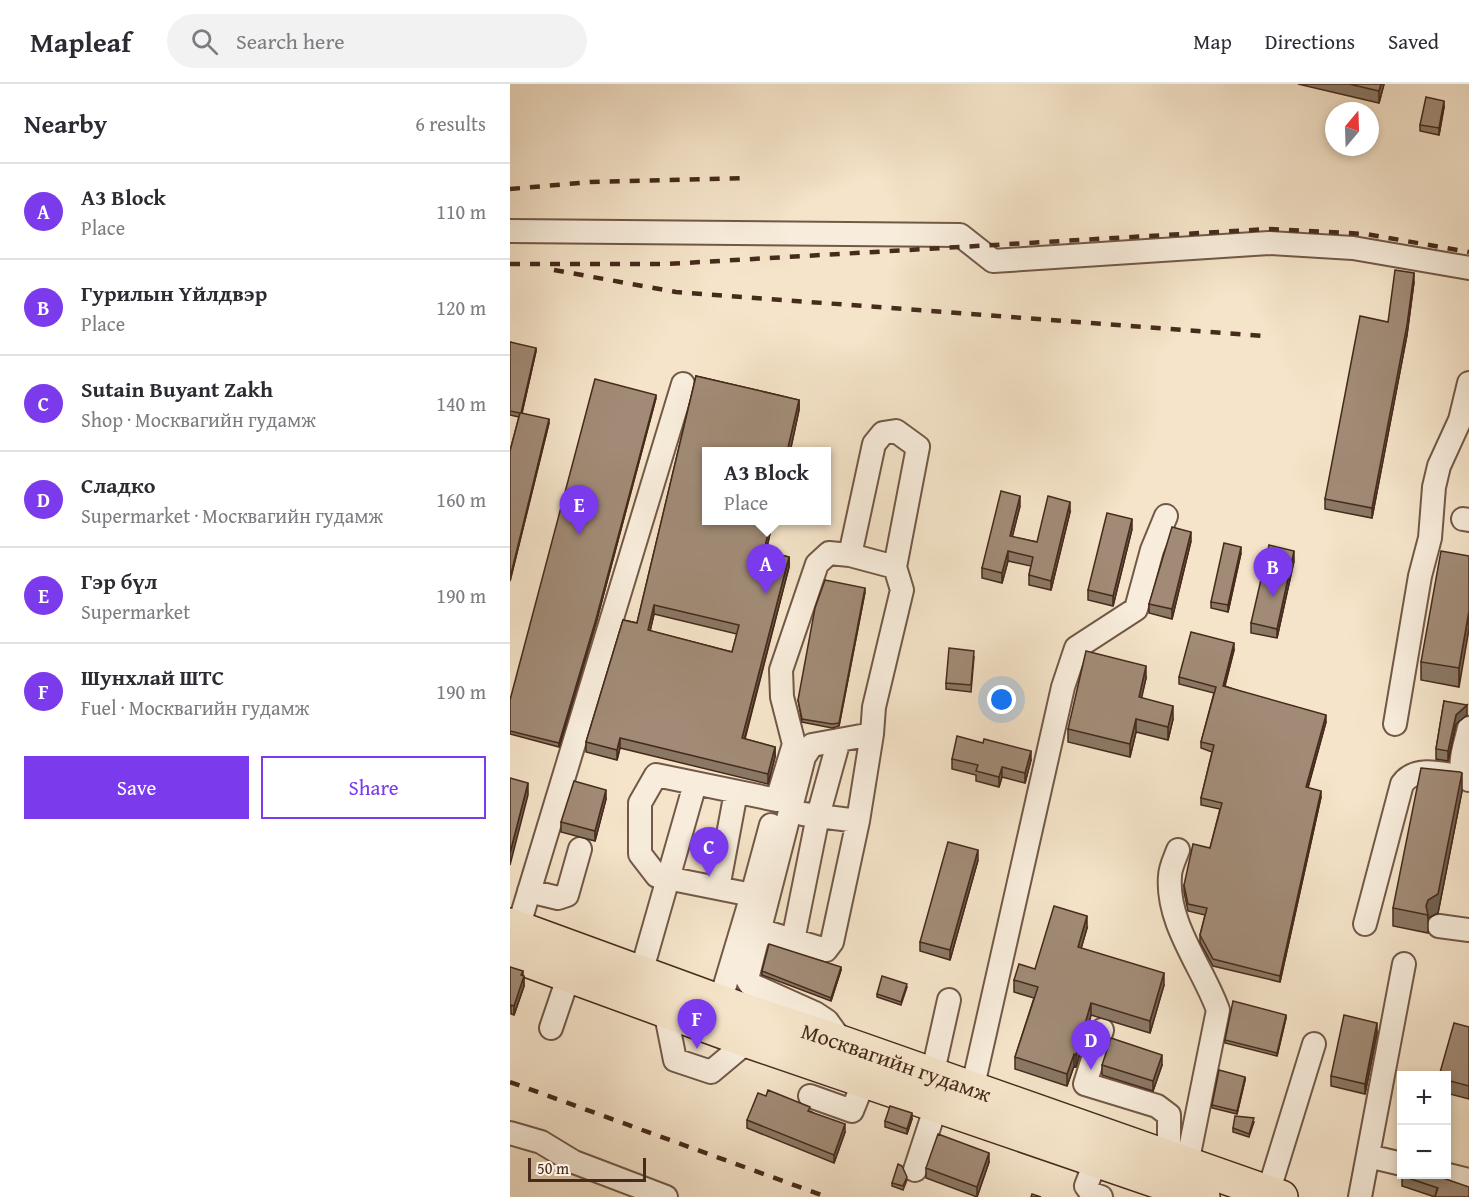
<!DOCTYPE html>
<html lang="en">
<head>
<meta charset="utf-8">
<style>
	body { margin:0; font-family:"Gentium Book Plus",serif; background:#f2f2f3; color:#2b2b33 }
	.controls { position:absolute; right:18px; bottom:18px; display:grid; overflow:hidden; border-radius:0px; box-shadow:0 3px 9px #0003 }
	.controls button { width:54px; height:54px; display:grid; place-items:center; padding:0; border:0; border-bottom:2px solid #e1e1e2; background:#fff; color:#2b2b33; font:30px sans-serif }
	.compass { position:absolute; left:815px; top:18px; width:54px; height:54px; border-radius:50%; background:#fff; box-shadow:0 3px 9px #0003; rotate:19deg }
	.scale { position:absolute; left:18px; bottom:15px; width:118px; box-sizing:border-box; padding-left:6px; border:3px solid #462a1c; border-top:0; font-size:16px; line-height:21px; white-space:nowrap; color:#462a1c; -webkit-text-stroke:4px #f8eddc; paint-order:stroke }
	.you { position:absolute; left:492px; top:616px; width:21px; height:21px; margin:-15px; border:4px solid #fff; border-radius:50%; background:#1a73e8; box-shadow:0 0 0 9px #1a73e833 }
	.badge { display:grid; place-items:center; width:39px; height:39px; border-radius:50%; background:#7c3aed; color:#fff; font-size:20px; font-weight:700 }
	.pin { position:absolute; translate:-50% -50px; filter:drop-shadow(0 2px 3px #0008) }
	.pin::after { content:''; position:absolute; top:32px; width:21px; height:18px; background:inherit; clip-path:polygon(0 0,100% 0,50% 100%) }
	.popup { position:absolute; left:192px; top:363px; width:129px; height:78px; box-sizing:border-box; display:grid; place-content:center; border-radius:0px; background:#fff; filter:drop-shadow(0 2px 4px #0005); font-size:20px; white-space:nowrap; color:#7c7c81 }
	.popup b { font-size:22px; color:#2b2b33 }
	.popup::after { content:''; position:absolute; left:50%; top:100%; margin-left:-12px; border:12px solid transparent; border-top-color:#fff }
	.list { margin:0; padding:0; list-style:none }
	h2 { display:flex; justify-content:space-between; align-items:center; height:78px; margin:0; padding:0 24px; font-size:26px }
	h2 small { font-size:20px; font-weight:400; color:#7c7c81 }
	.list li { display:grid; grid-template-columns:39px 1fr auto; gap:18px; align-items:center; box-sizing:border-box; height:96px; padding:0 24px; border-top:2px solid #e1e1e2 }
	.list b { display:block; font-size:22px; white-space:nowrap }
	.list p { margin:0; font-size:20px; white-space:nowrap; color:#7c7c81 }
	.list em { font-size:20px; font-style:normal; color:#7c7c81 }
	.actions { display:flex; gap:12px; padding:18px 24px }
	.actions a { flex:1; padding:14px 0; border:2px solid #7c3aed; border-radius:0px; text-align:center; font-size:21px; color:#7c3aed }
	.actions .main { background:#7c3aed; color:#fff }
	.icon { flex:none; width:33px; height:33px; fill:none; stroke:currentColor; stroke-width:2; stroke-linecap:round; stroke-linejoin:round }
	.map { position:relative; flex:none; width:959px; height:1113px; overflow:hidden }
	header { display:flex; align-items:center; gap:36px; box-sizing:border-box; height:84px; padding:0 30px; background:#fff; border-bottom:2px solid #e1e1e2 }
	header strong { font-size:28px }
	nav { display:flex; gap:33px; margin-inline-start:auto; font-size:21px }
	.search { width:420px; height:54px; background:#f2f2f3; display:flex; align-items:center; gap:15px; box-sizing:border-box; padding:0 21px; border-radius:33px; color:#7c7c81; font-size:22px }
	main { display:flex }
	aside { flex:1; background:#fff }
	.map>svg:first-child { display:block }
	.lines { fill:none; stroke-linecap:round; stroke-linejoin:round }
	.minor-casing { stroke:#725847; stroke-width:26 }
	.highway-casing { stroke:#462a1c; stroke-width:36 }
	.minor { stroke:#f8eddc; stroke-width:22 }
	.highway { stroke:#f5e4c9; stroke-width:33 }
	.rail { stroke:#462a1c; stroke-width:4.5; stroke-dasharray:10 10; stroke-linecap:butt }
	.wall { fill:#8a7865; stroke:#462a1c; stroke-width:1.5; fill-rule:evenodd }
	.shaded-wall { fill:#716153; stroke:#462a1c; stroke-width:1.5 }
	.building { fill:#a18b76; stroke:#462a1c; stroke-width:1.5; fill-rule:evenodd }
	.labels { text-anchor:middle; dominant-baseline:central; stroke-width:6; stroke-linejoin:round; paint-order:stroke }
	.street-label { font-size:22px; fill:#462a1c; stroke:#f8eddc }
</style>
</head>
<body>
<header>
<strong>Mapleaf</strong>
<div class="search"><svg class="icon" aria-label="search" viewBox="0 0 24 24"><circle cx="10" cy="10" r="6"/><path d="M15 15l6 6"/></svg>Search here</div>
<nav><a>Map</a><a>Directions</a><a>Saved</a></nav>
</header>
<main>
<aside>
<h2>Nearby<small>6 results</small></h2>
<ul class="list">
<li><span class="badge">A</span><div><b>A3 Block</b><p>Place</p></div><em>110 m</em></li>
<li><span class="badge">B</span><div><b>Гурилын Үйлдвэр</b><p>Place</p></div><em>120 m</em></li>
<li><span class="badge">C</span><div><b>Sutain Buyant Zakh</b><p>Shop · Москвагийн гудамж</p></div><em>140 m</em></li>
<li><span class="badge">D</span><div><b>Сладко</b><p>Supermarket · Москвагийн гудамж</p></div><em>160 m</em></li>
<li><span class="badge">E</span><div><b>Гэр бүл</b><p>Supermarket</p></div><em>190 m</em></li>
<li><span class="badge">F</span><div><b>Шунхлай ШТС</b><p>Fuel · Москвагийн гудамж</p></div><em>190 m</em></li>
</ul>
<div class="actions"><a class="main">Save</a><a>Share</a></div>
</aside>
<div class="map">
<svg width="959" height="1113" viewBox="0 0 959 1113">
	<rect width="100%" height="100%" fill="#f5e4c9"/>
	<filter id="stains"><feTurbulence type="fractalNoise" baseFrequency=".00333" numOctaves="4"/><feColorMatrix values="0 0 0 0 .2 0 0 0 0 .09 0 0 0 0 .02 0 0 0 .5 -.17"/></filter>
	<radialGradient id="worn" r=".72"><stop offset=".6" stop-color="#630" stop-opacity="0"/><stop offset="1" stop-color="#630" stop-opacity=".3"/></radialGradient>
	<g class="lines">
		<defs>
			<path id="minor" d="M0,147L450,151L483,177L759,159L843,164L959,184
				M953,435L959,436
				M885,640L910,492L920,454L924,403L929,382L950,336L959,299
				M959,644C956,659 944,686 959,696
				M293,730L348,737
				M668,766C665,774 660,784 660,792C656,839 693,884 708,926L677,1080
				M208,804L226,708
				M19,807L48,814L57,811L70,765
				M242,811L261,741
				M855,840L892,700C906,680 934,691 955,693
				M929,842L959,846
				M8,844L173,300
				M249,846L316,866L322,858L348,737L362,650
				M283,856L308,732L329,656
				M131,889L185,700
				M210,918L242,811L147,792L130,770V719L146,691L267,716L284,660L272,613L271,586L307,480L319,469L340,471L385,483
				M155,926L165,976L201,988L238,957
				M41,944L59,891
				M592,946L575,1000L647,1022L659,1031V1074
				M333,959L317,937L305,929L240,900L237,895L294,673L302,661L362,650L364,623L392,506L385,483L408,363L386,347L373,349L364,360L340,471
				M422,992L439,916
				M462,1006L553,603L566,564L626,525L642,466L656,432
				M300,1012L342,1027L354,997
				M0,1049L31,1058L64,1078L156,1113
				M858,1072L892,1080
				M586,1076L576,1102L582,1110L591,1113
				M405,1086L426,1022
				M934,1090L959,1096
				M758,1109L804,960
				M850,1113L894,880"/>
			<g id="highway">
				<path id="s1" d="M0,841L227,924L333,959L771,1113"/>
				<path d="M0,870L238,957L693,1113"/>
			</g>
		</defs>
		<use href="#minor" class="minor-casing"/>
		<use href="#highway" class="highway-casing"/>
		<use href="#minor" class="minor"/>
		<use href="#highway" class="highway"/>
		<path class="rail" d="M0,105L80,98L235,94
			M0,180H157L759,145L856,150L959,168
			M44,186L166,208L755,252
			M0,998L317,1113"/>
	</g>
	<path class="wall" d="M788,0H874L869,19Z
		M934,23L929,51L910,47V41Z
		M904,198L897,251L862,434L815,425V415L878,238Z
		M0,258L26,267L12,329L39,339L0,497V367L9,333L0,331Z
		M186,292L289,316V326L280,368H196V436H263L256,467L279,473V483L235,655L265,663V673L258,700L110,664L107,676L76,668V658L113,536L127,539ZM144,530L227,550L222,568L140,547Z
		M146,314L86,539L49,663L0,650V616Z
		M510,422L502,453L527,458L560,428L541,506L519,501V491L521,482L498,477L492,499L472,494V484Z
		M622,445L603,522L578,516V506Z
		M681,457L662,535L639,529V520Z
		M731,469L718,528L701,524V518Z
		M959,472L949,603L911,596V578Z
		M784,477L767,554L741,549V539Z
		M355,508L329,642L322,644L292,638L288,616Z
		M724,566L715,602L816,638L798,704L811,713L770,898L703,882L690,858V851L695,831L678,827L674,808V801L700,764L710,725L691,721V714L702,668L691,664V658L704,609L669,600V593Z
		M464,573L461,608L436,605V599Z
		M636,594L631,614L663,635L658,656L626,648L620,673L558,658V645Z
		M934,617L957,631L946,640L938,677L926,675V665Z
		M442,675L521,676L515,699L492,693L489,703L466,697V691L442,685Z
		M952,707L928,829L918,834V849L883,842V824Z
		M96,715L85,757L51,748V738Z
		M468,776L440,876L410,867V858Z
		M577,844L571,864L654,901L640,949L581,931L566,983L564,982L557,1002L505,985V973L524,914L504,908V896L525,885Z
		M0,883L13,892L14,902L4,931L1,930Z
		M331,886L321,917L252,891V887Z
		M397,903L391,921L367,913V910Z
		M776,934L767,972L715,959V956Z
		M959,943V1015L936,1009V992Z
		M867,949L855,1010L821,1002V992Z
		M592,981H652L643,1007L592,991Z
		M735,996L727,1030L702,1024V1021Z
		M300,1027L335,1048L324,1079L237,1044V1036Z
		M402,1035L397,1050L375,1043V1037Z
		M744,1038L739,1053L723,1048V1044Z
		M479,1078L467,1113L416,1094V1084Z
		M892,1092L930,1093L925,1113L892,1102Z
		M397,1096L393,1106L382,1102V1099Z"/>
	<path class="shaded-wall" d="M871,0H874L869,19V7Z
		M934,17V23L929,51V44Z
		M904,189V198L897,251L862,434V424Z
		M26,264V267L11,333V329Z
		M146,311V314L86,539L49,663V659Z
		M289,316V326L280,368H277Z
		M39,335V339L0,497V494Z
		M510,412V422L500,462V452Z
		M560,418V428L541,506V497Z
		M622,435V445L603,522V512Z
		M261,436H263L254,477V467Z
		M681,448V457L662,535V525Z
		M731,463V469L718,528V521Z
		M498,467V477L492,499V489Z
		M784,467V477L767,554V545Z
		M279,473V483L232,664V654Z
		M355,504V508L329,642V639Z
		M144,521V530L138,556V546Z
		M959,527V545L949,603V584Z
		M724,559V566L713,608V602Z
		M636,582V594L629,626V613Z
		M957,621V631L946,640L938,677V667L946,631Z
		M663,622V635L658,656V643Z
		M816,631V638L796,710V703Z
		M626,635V648L620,673V660Z
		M110,654V664L107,676V666Z
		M265,663V673L258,700V690Z
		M521,667V676L515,699V689Z
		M492,683V693L489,703V693Z
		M952,689V707L928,829L918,834L916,822Z
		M18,699V711L0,781V769Z
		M96,706V715L85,757V747Z
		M811,707V713L770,898V892Z
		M468,766V776L440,876V866Z
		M577,832V844L568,875V863Z
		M331,883V886L321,917V914Z
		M13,887V896L14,892V902L4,931V922Z
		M654,889V901L640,949V937Z
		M581,919V931L566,983V971Z
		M776,931V934L767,972V969Z
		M867,939V949L855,1010V1000Z
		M564,970V982L557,1002V990Z
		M652,971V981L643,1007V997Z
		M735,993V996L727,1030V1027Z
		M402,1029V1035L397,1050V1045Z
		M335,1040V1048L324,1079V1071Z
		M479,1069V1078L467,1113V1103Z"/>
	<path class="building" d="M839,0H871L869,7Z
		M916,13L934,17L929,44L910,41Z
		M885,186L904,189L897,241L862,424L815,415L850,232L878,238Z
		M0,258L26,264L11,329L39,335L0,494V367L10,329L0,327Z
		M186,292L289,316L277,368H196V436H261L254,467L279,473L232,654L265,663L258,690L110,654L107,666L76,658L113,536L127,539ZM144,521L229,541L222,568L138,546Z
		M85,295L146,311L86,535L49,659L0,647V616Z
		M491,407L510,412L500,452L527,458L538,412L560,418L541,497L519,491L523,473L498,467L492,489L472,484Z
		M597,429L622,435L603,512L578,506Z
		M662,443L681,448L662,525L639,520Z
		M714,459L731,463L718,521L701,518Z
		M759,461L784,467L767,545L741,539Z
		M931,467L959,472V527L949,584L911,578Z
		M315,496L355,504L329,639L322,640L292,635L288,616L305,524Z
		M681,548L724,559L713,602L816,631L796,703L811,707L770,892L703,875L690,851L697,824L678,820L674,801L683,760L700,764L712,719L691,714L704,661L691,658L706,603L669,593Z
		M439,564L464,567L461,601L436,599Z
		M576,567L636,582L629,613L663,622L658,643L626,635L620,660L558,645Z
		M934,617L957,621L946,631L938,667L926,665Z
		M447,652L473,659L474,655L521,667L515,689L492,683L489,693L466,687L468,681L442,675Z
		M911,684L950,688L952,689L928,810L918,816L916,822L918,831L883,824Z
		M0,694L18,699L0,769Z
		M64,697L96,706L85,747L51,738Z
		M438,758L468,766L440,866L410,858Z
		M544,822L577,832L568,863L654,889L640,937L581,919L566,971L564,970L557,990L505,973L528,903L504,896L509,880L525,885Z
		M259,860L331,883L321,914L252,887Z
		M0,883L13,887L11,891L14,892L4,922L1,921L0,923Z
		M372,892L397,900L391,918L367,910Z
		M723,917L776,931L767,969L715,956Z
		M834,931L867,939L855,1000L821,992Z
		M944,939L959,943V1002L936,996V992H929Z
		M601,954L652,971L643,997L592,981Z
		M709,986L735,993L727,1027L702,1021Z
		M258,1006L300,1023L298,1027L335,1040L324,1071L237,1036L248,1009L256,1012Z
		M380,1022L402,1029L397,1045L375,1037Z
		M725,1032L744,1034L739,1050L723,1044Z
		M428,1050L479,1069L467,1103L416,1084Z
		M388,1080L392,1082L397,1093L393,1102L382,1099Z
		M892,1090H926L930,1093L959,1103V1113H925L928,1104L892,1092Z
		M522,1110L531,1113H521Z"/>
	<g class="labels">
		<g class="street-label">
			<text stroke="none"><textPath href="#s1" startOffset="410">Москвагийн гудамж</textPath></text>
		</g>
	</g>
	<rect width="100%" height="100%" filter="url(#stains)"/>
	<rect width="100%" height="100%" fill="url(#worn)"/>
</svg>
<div class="controls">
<button>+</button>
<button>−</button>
</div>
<svg class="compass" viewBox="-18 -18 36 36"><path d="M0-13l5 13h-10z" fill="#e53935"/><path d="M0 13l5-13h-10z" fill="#7c7c81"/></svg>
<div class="scale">50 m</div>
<div class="you"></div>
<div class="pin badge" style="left:256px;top:510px">A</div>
<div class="popup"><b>A3 Block</b>Place</div>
<div class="pin badge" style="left:763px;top:513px">B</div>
<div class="pin badge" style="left:199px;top:793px">C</div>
<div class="pin badge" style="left:581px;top:986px">D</div>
<div class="pin badge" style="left:69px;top:451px">E</div>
<div class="pin badge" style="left:187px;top:965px">F</div>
</div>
</main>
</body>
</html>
